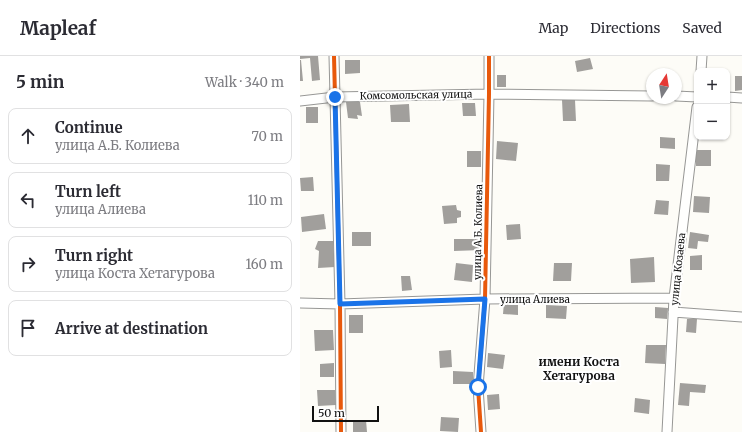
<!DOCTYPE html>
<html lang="en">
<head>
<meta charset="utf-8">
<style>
	body { margin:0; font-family:Merriweather,serif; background:#f7f7f7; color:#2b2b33 }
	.controls { position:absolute; right:12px; top:12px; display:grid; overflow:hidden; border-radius:8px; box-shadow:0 1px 3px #0004 }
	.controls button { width:36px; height:36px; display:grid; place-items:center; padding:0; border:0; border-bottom:1px solid #e1e1e2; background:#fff; color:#2b2b33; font:20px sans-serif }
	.compass { position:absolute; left:346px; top:12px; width:36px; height:36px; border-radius:50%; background:#fff; box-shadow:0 1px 3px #0004; rotate:12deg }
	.scale { position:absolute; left:12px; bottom:10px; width:67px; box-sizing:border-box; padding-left:4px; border:2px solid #111; border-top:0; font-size:11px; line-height:14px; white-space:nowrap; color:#111; -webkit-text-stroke:3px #fff; paint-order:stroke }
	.stop { position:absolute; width:12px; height:12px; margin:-9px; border:3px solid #1a73e8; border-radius:50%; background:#fff }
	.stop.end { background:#1a73e8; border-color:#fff; box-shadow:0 1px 4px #0008 }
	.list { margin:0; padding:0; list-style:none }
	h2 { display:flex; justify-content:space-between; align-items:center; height:52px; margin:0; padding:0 16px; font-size:17px }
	h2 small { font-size:13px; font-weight:400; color:#7c7c81 }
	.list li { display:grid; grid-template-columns:26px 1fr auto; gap:12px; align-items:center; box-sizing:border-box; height:56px; margin:0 8px 8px; padding:0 8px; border:1px solid #e1e1e2; border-radius:8px }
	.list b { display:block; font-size:15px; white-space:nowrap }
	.list p { margin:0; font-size:13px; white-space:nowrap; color:#7c7c81 }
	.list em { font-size:13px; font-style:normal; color:#7c7c81 }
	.icon { flex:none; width:22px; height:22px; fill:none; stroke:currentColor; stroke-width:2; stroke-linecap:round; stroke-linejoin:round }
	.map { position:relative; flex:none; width:442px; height:376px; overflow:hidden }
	header { display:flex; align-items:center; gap:24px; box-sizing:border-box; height:56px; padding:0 20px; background:#fff; border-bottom:1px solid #e1e1e2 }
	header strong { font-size:19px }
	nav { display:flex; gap:22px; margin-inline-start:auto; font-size:14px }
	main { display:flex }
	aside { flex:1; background:#fff }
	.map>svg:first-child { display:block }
	.building { fill:#a19f9c }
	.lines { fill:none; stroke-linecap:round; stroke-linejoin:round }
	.minor-casing { stroke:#979795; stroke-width:11 }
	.minor { stroke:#fffffe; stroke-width:9 }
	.cycleway-casing { stroke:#fff; stroke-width:6 }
	.cycleway { stroke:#e8590c; stroke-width:4 }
	.route { stroke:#1a73e8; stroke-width:5 }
	.labels { text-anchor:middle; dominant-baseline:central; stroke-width:4; stroke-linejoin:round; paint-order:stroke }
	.street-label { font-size:10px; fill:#111; stroke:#fff }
	.quarter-label { font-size:12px; font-weight:bold; fill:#111; stroke:#fff }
</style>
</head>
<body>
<header>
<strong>Mapleaf</strong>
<nav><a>Map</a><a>Directions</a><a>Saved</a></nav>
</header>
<main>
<aside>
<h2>5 min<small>Walk · 340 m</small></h2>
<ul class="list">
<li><svg class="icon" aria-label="ahead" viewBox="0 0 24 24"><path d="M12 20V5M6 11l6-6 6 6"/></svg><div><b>Continue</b><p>улица А.Б. Колиева</p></div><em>70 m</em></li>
<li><svg class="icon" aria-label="left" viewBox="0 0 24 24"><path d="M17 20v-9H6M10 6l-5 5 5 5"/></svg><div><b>Turn left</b><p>улица Алиева</p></div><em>110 m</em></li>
<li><svg class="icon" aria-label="right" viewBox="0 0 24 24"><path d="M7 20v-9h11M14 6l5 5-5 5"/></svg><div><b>Turn right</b><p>улица Коста Хетагурова</p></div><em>160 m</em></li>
<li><svg class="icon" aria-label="arrive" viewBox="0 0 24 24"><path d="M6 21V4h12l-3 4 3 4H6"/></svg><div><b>Arrive at destination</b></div></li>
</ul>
</aside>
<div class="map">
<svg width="442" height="376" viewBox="0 0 442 376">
	<rect width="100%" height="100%" fill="#fdfcf7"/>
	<path class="building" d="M0,0H18L20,24L12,25L10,2L0,3Z
		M290,2L293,13L277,16L275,5Z
		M0,4H1L3,25H0Z
		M45,4H60V17L45,18Z
		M197,19H206V31H197Z
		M435,20H442V34L435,35Z
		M262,44H275L276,65H263Z
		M46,46H60L62,60L57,59L58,63L48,62Z
		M162,47H175L176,60H163Z
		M109,48L110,66H91L90,49Z
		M6,51H18V67H6Z
		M360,81L375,82V93L360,92Z
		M197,85L218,87L216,105L196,103Z
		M396,94H411V110H396Z
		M167,95H181V111H167Z
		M356,108L370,109L369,125H356Z
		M13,121L14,135H1L0,122Z
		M394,140L410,141L409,157L393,156Z
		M356,144L369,145L368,159L354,158Z
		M156,149L157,154L161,155V161L157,162V167L144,168L142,150Z
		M24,158L26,173L2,176L1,161Z
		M220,168L221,183L207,184L206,169Z
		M52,176H71V190H52Z
		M390,176L409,179L408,186L398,185L397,193L388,192Z
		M154,183H182V194L154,195Z
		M18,185H33L35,211L18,212L19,195L15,193Z
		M402,199V214H390V200Z
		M354,201L355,226L331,227L330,203Z
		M156,207L173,209L172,226L154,224Z
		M254,207H272L271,225H253Z
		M101,220H110L112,234L102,235Z
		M204,246L218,247V259L203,258Z
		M246,249L267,250L266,263L246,262Z
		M355,251L368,252L367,263L355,262Z
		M49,259H63V277H49Z
		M387,263H397L396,277L386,276Z
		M14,274H33L34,294L15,295Z
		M346,289H366L365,308L345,307Z
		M151,294L152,311L140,312L139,295Z
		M188,297L205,299L203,313L187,311Z
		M34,307V321H20V308Z
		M153,315L173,316V328H153Z
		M380,327L406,329L405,337L390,336L389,350L378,349Z
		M17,334H35L36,349L18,350Z
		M199,338L200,353L188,354L187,339Z
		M335,342L350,344L349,358L334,356Z
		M141,361L159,362L158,376L140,375Z
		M66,364L67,376H53V365Z"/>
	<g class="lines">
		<defs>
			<path id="minor" d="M34,0L40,248L41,376
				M401,15L402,0
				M376,40L397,41
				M427,41L442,42
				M0,45L35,41L189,38L352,40
				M0,247L40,248L185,243L374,242
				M373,256L442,261
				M181,376L178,331L185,243L189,38V0
				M367,376L374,242L397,51"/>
		</defs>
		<use href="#minor" class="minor-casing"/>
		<use href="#minor" class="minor"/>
		<defs>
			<path id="cycleway" d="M34,0L40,248L41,376
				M181,376L178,331L185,243L189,38V0"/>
		</defs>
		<use href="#cycleway" class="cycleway-casing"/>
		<use href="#cycleway" class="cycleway"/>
	</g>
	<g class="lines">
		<path class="route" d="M35,41L40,248L185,243L178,331"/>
	</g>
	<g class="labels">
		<g class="street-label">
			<text transform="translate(116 39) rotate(-1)">Комсомольская улица</text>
			<text transform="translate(178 176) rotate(-89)">улица А.Б. Колиева</text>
			<text transform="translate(378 213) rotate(-84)">улица Козаева</text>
			<text x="235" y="243">улица Алиева</text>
		</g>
		<g class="quarter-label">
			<text x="279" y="305">имени Коста<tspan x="279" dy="14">Хетагурова</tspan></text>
		</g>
	</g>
</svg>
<div class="controls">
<button>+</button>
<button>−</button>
</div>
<svg class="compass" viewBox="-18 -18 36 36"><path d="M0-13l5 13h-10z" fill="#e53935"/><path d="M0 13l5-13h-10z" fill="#7c7c81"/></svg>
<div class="scale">50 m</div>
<div class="stop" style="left:178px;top:331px"></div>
<div class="stop end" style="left:35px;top:41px"></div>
</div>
</main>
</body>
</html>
